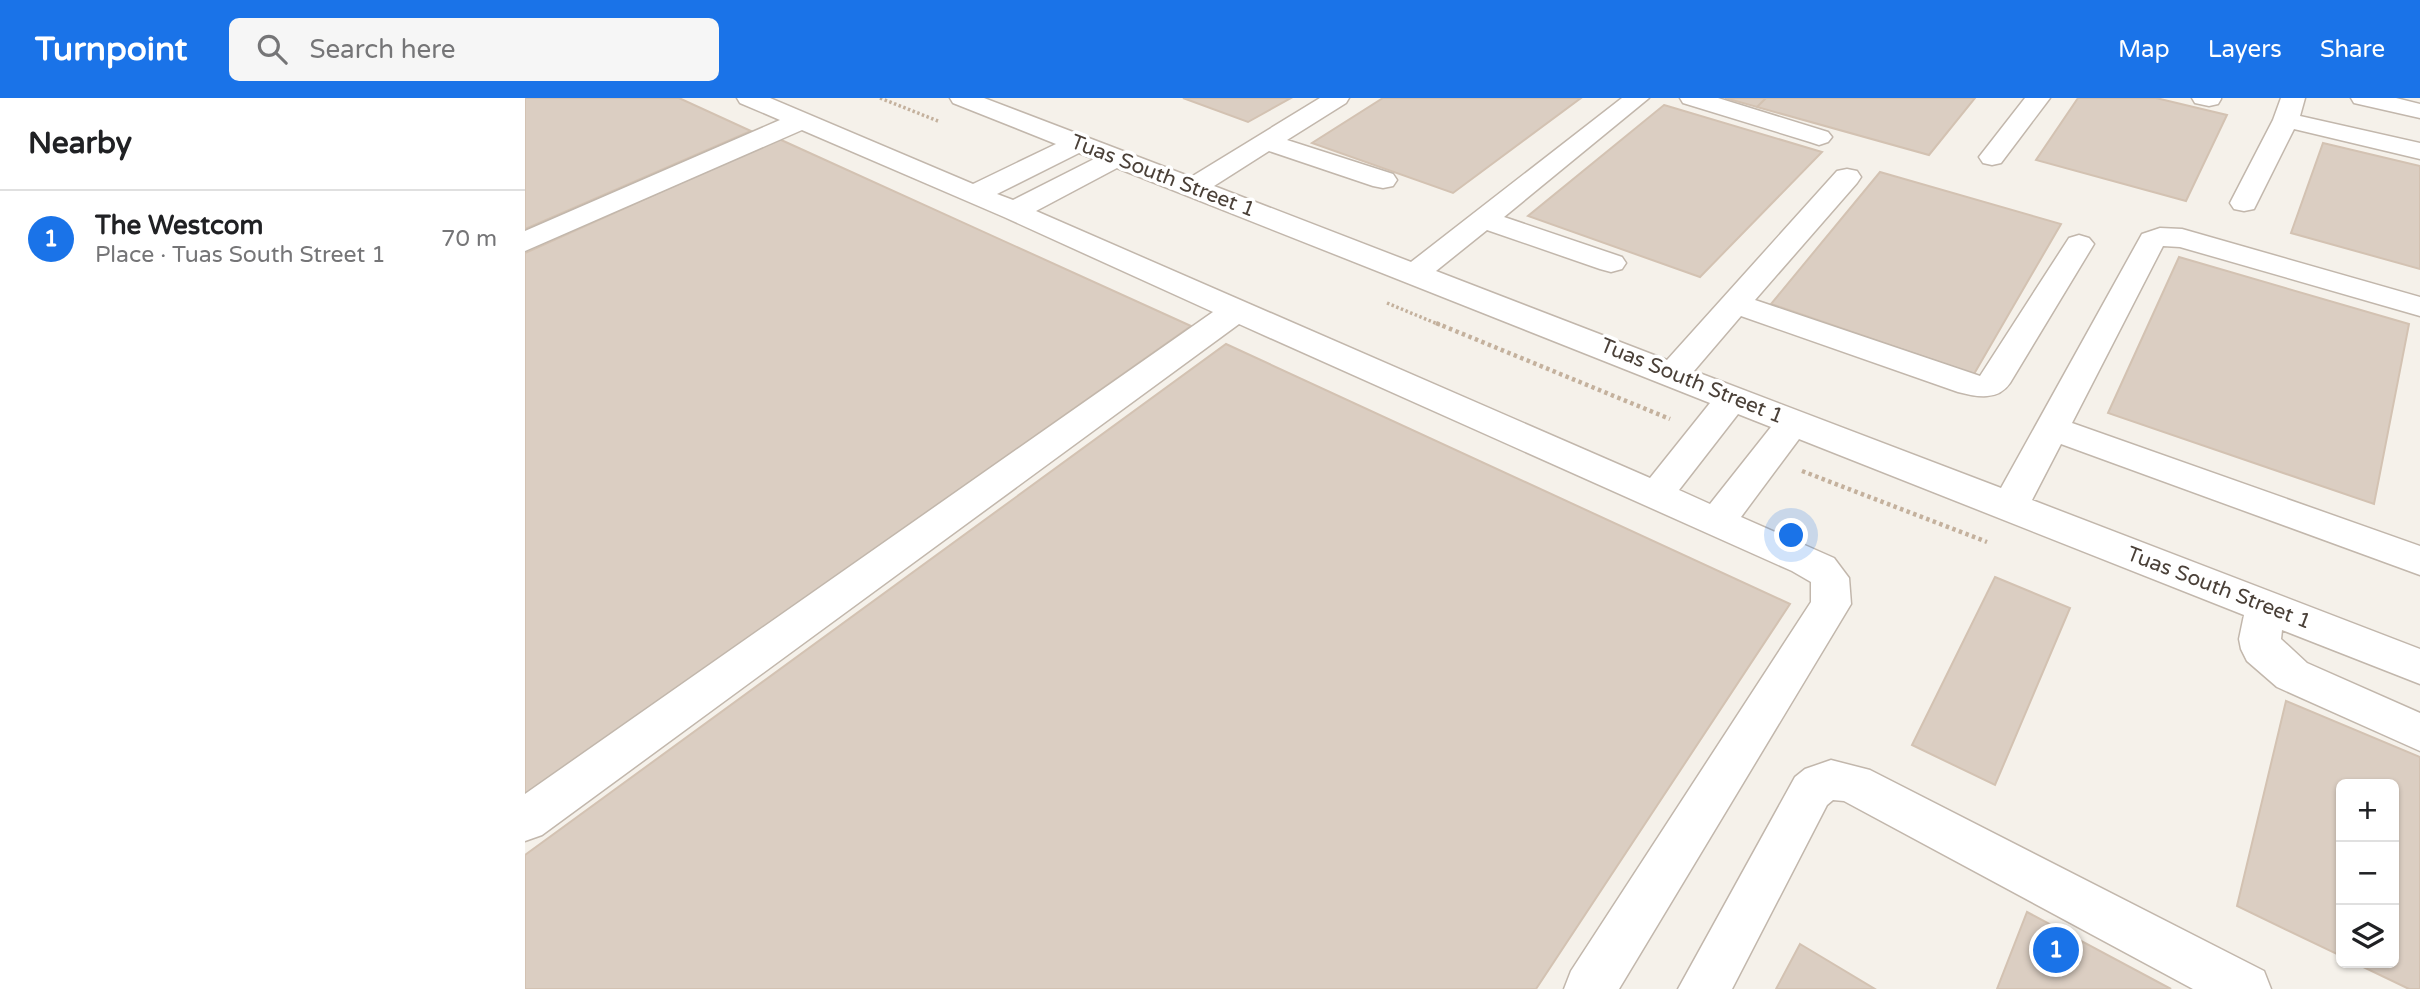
<!DOCTYPE html>
<html lang="en">
<head>
<meta charset="utf-8">
<style>
	body { margin:0; font-family:"Varela Round",sans-serif; background:#f6f6f6; color:#202124 }
	.controls { position:absolute; right:21px; bottom:21px; display:grid; overflow:hidden; border-radius:10px; box-shadow:0 2px 5px #0004 }
	.controls button { width:63px; height:63px; display:grid; place-items:center; padding:0; border:0; border-bottom:2px solid #e0e0e0; background:#fff; color:#202124; font:35px sans-serif }
	.you { position:absolute; left:1267px; top:438px; width:24px; height:24px; margin:-18px; border:5px solid #fff; border-radius:50%; background:#1a73e8; box-shadow:0 0 0 10px #1a73e833 }
	.badge { display:grid; place-items:center; width:46px; height:46px; border-radius:50%; background:#1a73e8; color:#fff; font-size:23px; font-weight:700 }
	.pin { position:absolute; translate:-50% -50%; border:4px solid #fff; box-shadow:0 2px 7px #0006 }
	.list { margin:0; padding:0; list-style:none }
	h2 { display:flex; justify-content:space-between; align-items:center; height:91px; margin:0; padding:0 28px; font-size:30px }
	h2 small { font-size:23px; font-weight:400; color:#757577 }
	.list li { display:grid; grid-template-columns:46px 1fr auto; gap:21px; align-items:center; box-sizing:border-box; height:98px; padding:0 28px; border-top:2px solid #e0e0e0 }
	.list b { display:block; font-size:26px; white-space:nowrap }
	.list p { margin:0; font-size:23px; white-space:nowrap; color:#757577 }
	.list em { font-size:23px; font-style:normal; color:#757577 }
	.icon { flex:none; width:38px; height:38px; fill:none; stroke:currentColor; stroke-width:2; stroke-linecap:round; stroke-linejoin:round }
	.map { position:relative; flex:none; width:1895px; height:891px; overflow:hidden }
	header { display:flex; align-items:center; gap:42px; box-sizing:border-box; height:98px; padding:0 35px; background:#1a73e8; color:#fff }
	header strong { font-size:33px }
	nav { display:flex; gap:38px; margin-inline-start:auto; font-size:24px }
	.search { width:490px; height:63px; background:#f6f6f6; display:flex; align-items:center; gap:18px; box-sizing:border-box; padding:0 24px; border-radius:10px; color:#757577; font-size:26px }
	main { display:flex }
	aside { flex:1; background:#fff }
	.map>svg:first-child { display:block }
	.building { fill:#dbcec2; stroke:#d3c2b2; stroke-width:2 }
	.lines { fill:none; stroke-linecap:round; stroke-linejoin:round }
	.minor-casing { stroke:#c2b7ac; stroke-width:3 }
	.path-far1 { stroke:#c4b19d; stroke-width:3.5; stroke-dasharray:2.5 2.5; stroke-linecap:butt }
	.path { stroke:#c4b19d; stroke-width:4.5; stroke-dasharray:3.5 3.5; stroke-linecap:butt }
	.minor { fill:#fff; fill-rule:evenodd }
	.labels { text-anchor:middle; dominant-baseline:central; stroke-width:7; stroke-linejoin:round; paint-order:stroke }
	.street-label { font-size:21px; fill:#4a4038; stroke:#fff }
</style>
</head>
<body>
<header>
<strong>Turnpoint</strong>
<div class="search"><svg class="icon" aria-label="search" viewBox="0 0 24 24"><circle cx="10" cy="10" r="6"/><path d="M15 15l6 6"/></svg>Search here</div>
<nav><a>Map</a><a>Layers</a><a>Share</a></nav>
</header>
<main>
<aside>
<h2>Nearby<small></small></h2>
<ul class="list">
<li><span class="badge">1</span><div><b>The Westcom</b><p>Place · Tuas South Street 1</p></div><em>70 m</em></li>
</ul>
</aside>
<div class="map">
<svg width="1895" height="891" viewBox="0 0 1895 891">
	<rect width="100%" height="100%" fill="#f5f1ea"/>
	<path class="building" d="M0,0H154L226,33L0,131Z
		M658,0H766L723,24Z
		M858,0H1056L928,95L787,45Z
		M1200,0H1241L1232,9Z
		M1241,0H1450L1404,57L1232,9Z
		M1553,0H1631L1702,17L1661,103L1511,62Z
		M1139,7L1297,54L1175,179L1003,118Z
		M254,41L666,228L0,698V155Z
		M1798,45L1895,68V171L1766,135Z
		M1355,74L1536,126L1449,276L1246,206Z
		M1654,159L1884,226L1849,406L1583,315Z
		M701,246L1265,506L1011,891H0V757Z
		M1470,479L1545,510L1470,687L1387,647Z
		M1761,603L1895,659V891H1884L1830,865H1869V686H1816V858L1712,808Z
		M1502,814L1646,891H1472Z
		M1275,846L1350,891H1251Z"/>
	<g class="lines">
		<defs>
			<path id="minor" d="M212,0H245L448,86L531,46L428,5L425,0H459L666,79L795,0H824L821,5L762,42L868,76L872,82L868,88L858,90L848,88L744,53L689,88L886,164L1097,0H1124L979,119L1097,159L1101,165L1097,171L1086,174L1075,171L962,132L911,173L1142,262L1312,73L1322,71L1332,73L1336,79L1332,85L1230,202L1455,278L1544,140L1554,137L1564,140L1569,146L1485,285C1473,303 1452,299 1433,294L1216,218L1169,273L1476,390L1617,136L1635,130L1657,131L1895,199V218L1655,149L1638,148L1547,325L1895,448V477L1536,346L1507,402L1895,551V586L1757,532L1756,541L1782,565L1895,615V653L1752,589L1722,563L1716,551L1714,541L1719,517L1274,341L1216,419L1309,460L1324,480L1326,506L1094,891H1039L1046,873L1286,504V484L1267,473L714,226L17,737L0,743V696L688,214L479,119L277,32L0,153V133L255,22L215,5ZM554,55L569,61L488,102L472,96ZM592,70L1185,305L1125,380L511,113ZM1213,316L1246,329L1185,406L1154,392Z
				M1155,0H1193L1303,34L1307,39L1303,44L1294,47L1285,44L1158,5Z
				M1500,0H1525L1476,65L1467,67L1458,65L1454,59Z
				M1667,0H1696V1L1693,6L1684,8L1670,5Z
				M1756,0H1780L1775,18L1895,45V61L1769,31L1729,111L1719,113L1709,111L1705,105L1748,22Z
				M1826,0H1871L1895,6V20L1829,5Z
				M1306,662L1345,672L1739,873L1746,891H1668L1319,703L1308,702L1302,707L1207,891H1153L1270,679L1280,671Z"/>
		</defs>
		<use href="#minor" class="minor-casing"/>
		<path class="path-far1" d="M355,0L413,23
			M862,205L915,227"/>
		<path class="path" d="M911,225L1145,321
			M1277,373L1462,444"/>
		<use href="#minor" class="minor"/>
	</g>
	<g class="labels">
		<g class="street-label">
			<text transform="translate(638 78) rotate(21)">Tuas South Street 1</text>
			<text transform="translate(1167 283) rotate(22)">Tuas South Street 1</text>
			<text transform="translate(1694 490) rotate(21)">Tuas South Street 1</text>
		</g>
	</g>
</svg>
<div class="controls">
<button>+</button>
<button>−</button>
<button><svg class="icon" aria-label="layers" viewBox="0 0 24 24"><path d="M12 4l9 5-9 5-9-5zM3 14l9 5 9-5"/></svg></button>
</div>
<div class="you"></div>
<div class="pin badge" style="left:1531px;top:852px">1</div>
</div>
</main>
</body>
</html>
